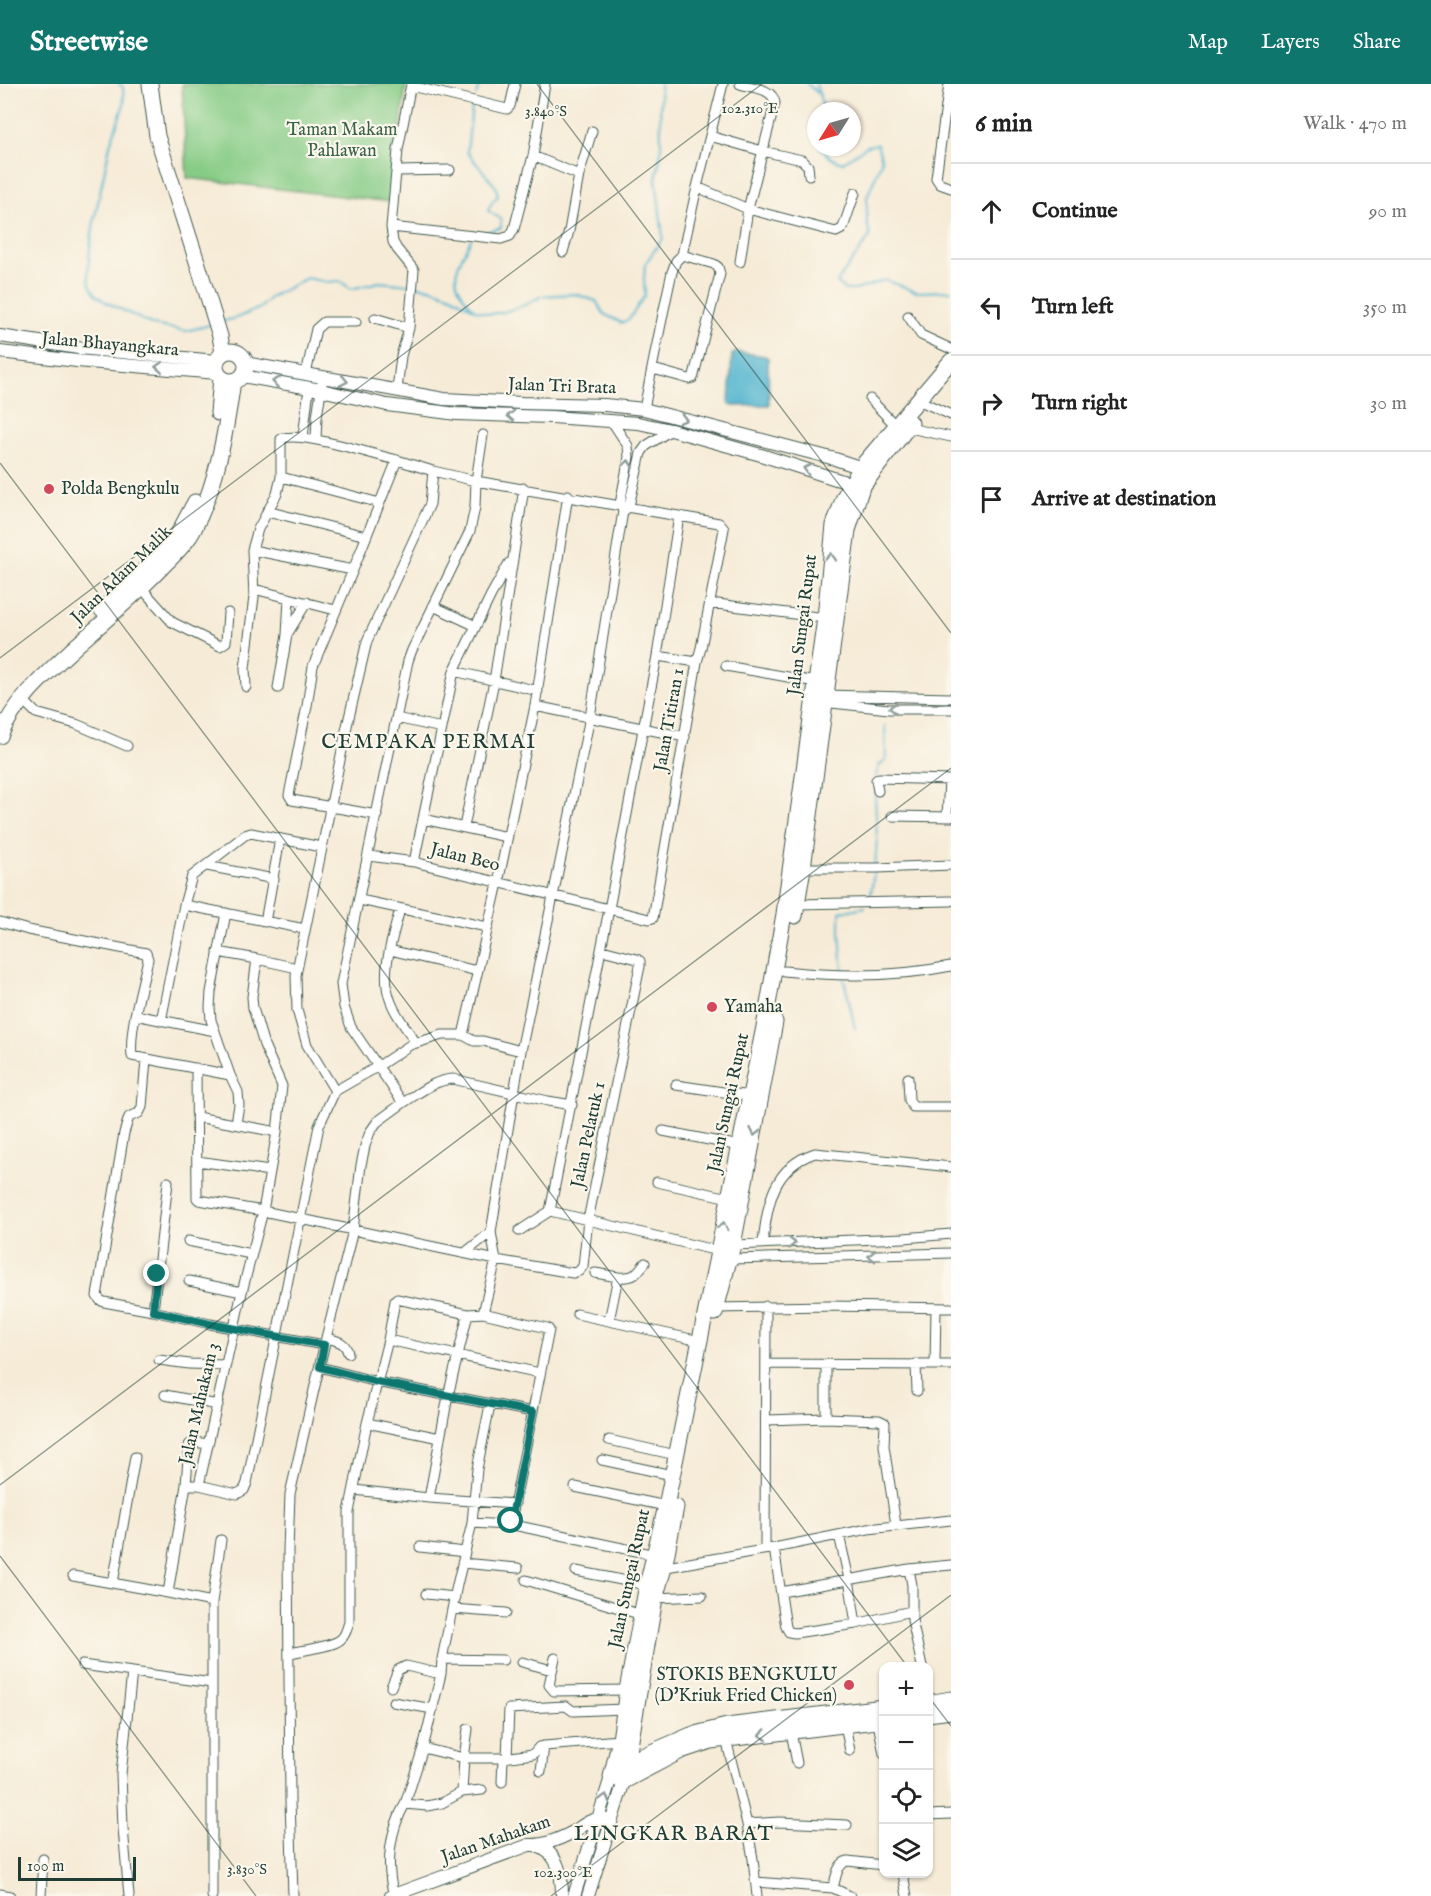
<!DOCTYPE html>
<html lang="en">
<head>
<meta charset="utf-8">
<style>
	body { margin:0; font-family:"IM FELL English",serif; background:#f2f2f2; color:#222 }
	.controls { position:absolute; right:18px; bottom:18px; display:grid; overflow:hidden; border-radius:12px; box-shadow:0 2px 4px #0004 }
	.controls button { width:54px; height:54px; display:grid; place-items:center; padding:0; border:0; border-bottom:2px solid #e0e0e0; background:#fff; color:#222; font:30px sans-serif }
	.compass { position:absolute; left:807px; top:18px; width:54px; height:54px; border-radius:50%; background:#fff; box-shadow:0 2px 4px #0004; rotate:233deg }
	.scale { position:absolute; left:18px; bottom:15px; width:118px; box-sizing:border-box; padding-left:6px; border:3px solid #1f3d34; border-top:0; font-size:16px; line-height:21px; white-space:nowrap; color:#1f3d34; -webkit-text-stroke:4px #fbf7ec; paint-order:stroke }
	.stop { position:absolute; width:18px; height:18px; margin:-14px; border:4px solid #0f766e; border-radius:50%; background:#fff }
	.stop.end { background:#0f766e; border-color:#fff; box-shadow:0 2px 6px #0008 }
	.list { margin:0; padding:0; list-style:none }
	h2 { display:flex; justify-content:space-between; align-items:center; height:78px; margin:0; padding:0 24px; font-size:26px }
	h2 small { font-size:20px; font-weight:400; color:#767676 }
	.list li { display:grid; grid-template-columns:39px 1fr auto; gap:18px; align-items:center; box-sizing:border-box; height:96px; padding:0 24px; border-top:2px solid #e0e0e0 }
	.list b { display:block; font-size:22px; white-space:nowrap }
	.list em { font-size:20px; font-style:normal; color:#767676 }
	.icon { flex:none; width:33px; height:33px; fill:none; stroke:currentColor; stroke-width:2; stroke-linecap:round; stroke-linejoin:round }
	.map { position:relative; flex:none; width:951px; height:1812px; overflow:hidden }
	header { display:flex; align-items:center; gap:36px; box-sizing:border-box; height:84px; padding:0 30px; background:#0f766e; color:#fff }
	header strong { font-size:28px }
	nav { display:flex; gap:33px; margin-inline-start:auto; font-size:21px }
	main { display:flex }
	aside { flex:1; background:#fff }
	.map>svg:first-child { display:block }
	.green { fill:#87cc86; stroke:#53845d; stroke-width:1.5 }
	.water { fill:#50b3cf; stroke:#387882; stroke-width:1.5 }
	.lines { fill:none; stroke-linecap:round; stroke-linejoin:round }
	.stream { stroke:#50b3cf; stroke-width:2 }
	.minor-casing { stroke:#3f574c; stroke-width:11 }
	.tertiary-casing { stroke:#3f574c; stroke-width:14 }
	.primary-casing { stroke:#3f574c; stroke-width:17 }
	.minor { stroke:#fff; stroke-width:9 }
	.tertiary { stroke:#fff; stroke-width:12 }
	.primary { stroke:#fff; stroke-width:15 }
	.oneway { stroke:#8f9e9a }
	.route { stroke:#0f766e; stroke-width:8 }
	.ticks { fill:none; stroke:#1f3d34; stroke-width:1.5; stroke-opacity:0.45 }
	.poi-dot { fill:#d1495b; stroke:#fbf7ec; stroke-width:2 }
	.labels { text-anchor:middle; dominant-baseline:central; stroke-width:4.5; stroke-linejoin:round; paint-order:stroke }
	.park-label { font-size:18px; fill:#396148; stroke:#fbf7ec }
	.street-label { font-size:18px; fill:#1f3d34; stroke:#fbf7ec }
	.poi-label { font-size:18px; fill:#1f3d34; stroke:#fbf7ec; text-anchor:start }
	.quarter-label { font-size:21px; letter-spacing:1.5px; fill:#1f3d34; stroke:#fbf7ec }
	.ticks-label { font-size:15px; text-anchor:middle; fill:#1f3d34; stroke:#fbf7ec; stroke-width:4.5; stroke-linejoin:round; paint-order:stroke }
</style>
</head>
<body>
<header>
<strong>Streetwise</strong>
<nav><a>Map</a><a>Layers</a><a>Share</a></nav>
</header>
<main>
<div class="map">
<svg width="951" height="1812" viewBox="0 0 951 1812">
	<rect width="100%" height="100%" fill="#fbf7ec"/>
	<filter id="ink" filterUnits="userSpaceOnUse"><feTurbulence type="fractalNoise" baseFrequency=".0167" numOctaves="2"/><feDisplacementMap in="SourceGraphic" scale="12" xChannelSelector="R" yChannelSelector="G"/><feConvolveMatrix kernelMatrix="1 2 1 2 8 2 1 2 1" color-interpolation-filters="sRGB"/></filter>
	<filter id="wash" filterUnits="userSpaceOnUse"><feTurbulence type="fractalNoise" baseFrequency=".008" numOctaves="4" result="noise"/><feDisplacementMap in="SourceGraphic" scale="24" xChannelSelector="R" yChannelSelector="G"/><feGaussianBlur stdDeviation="1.35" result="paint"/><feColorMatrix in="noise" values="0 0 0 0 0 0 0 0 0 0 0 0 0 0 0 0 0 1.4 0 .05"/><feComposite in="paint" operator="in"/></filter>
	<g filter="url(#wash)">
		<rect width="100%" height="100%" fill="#f6ebd7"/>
		<path class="green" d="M182,0H406L391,118L187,94Z"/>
		<path class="water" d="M736,268L765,272L768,274L769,321L733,322L729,319L732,271Z"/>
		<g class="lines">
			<path class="stream" d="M119,0L123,3L124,20L110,61L94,137L90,164L88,189L90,201L96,211L106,218L153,241L186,247L210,241
				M807,0L820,11
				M816,0L824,27
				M476,11L480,0
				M472,22L467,68L496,103L498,112L492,118L488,127L501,135V144L478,150
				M820,63L831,74L842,79L867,62L877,60L882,76L867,113V138L870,152L837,198L845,206H856L885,196L917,208L951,207
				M471,155C456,186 446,195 473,224
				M416,202L430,204L452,212L475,226L490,230L504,228L525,221L542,212L575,210L596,217L604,230L622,239L630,234L645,211L644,195L645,180L663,154L656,95L661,67L660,0
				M221,238L239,233L260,224L271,213L307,194L327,198L340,197L351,205L379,198L410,201
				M876,692L879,682L886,675L885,641
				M875,782L877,754L875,710
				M870,815L874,788
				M843,889L840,848V828L865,823
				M844,895L855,944"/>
		</g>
	</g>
	<g filter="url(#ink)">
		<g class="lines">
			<defs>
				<path id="minor" d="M740,0C752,4 773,4 775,19L748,125L740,178
					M949,0L936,94L940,100L951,104
					M411,2L507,25L510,22L515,0
					M710,52L762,67L802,76L808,82L809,91
					M533,72L579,91
					M397,87L450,86
					M697,103L748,125L836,148L842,145L844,141L855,109
					M391,143L501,155L510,152L514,145L533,72L545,0
					M563,168L569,147L579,91L592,47
					M908,232L921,251L951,265
					M375,234L409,244L401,272L397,306
					M409,244L414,186L397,165L393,158L391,143L398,66L411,0
					M653,285L689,295L693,294L694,291L720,190L718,183L714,180L682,171
					M306,290L316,245L324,238H356
					M870,315L896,342
					M918,316L951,331
					M644,325C653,279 662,233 672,188L676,177L682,171L697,103L723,0
					M905,343L951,353
					M303,353L309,304
					M316,356L317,333L323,293
					M397,376L433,387
					M281,393L380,419
					M625,426L629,422L641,369L646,362L671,346
					M267,427L366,452
					M252,466L353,486
					M138,500L172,538L220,562L226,558L228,529
					M254,505L335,526
					M710,519L825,534
					M433,522L476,542
					M288,549L307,518
					M657,572L697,578
					M726,582L816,598
					M454,587L538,607
					M246,603L245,584L254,513L252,466L258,445L277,410L281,393V355C298,346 374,371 397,376L353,486L313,582L307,622L289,711L292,716L377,731
					M278,604L287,551L289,514
					M823,611L951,614
					M23,616L36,629L76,640L127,662
					M822,618L889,625H951
					M535,622L685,653
					M396,634L442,644
					M878,707L876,696L879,694L951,696
					M892,732L951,733
					M947,733L949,696
					M423,735L507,753
					M464,743L494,597L524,404
					M369,772L414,778L609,825L657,572L679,432
					M414,778L454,587L491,511L509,479
					M207,782L274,795
					M803,784H877L951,781
					M360,816L487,843
					M797,820L951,817
					M184,821L305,845
					M400,825C393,853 379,890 391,918C396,932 408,946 416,959
					M226,829L211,908L210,923L211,936L230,991L238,1008L239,1021L236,1039
					M0,838L28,846L146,869L148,875C142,903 129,944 132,972L230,991
					M265,838L280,755
					M390,866L477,887
					M218,868L257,875L252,913L253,924L264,961L282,1002L277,1048L263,1127L496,1176L573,1189L579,1187L583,1182L588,1136L640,882V877L637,875L602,866
					M257,875L297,884
					M784,887C839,893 897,893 951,882
					M135,931L215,947
					M161,937L184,821L192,792L245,751L251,749L321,763
					M463,951L498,799L535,622L568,411
					M146,975L142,1023L139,1029L129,1033L124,1049L97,1212L100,1216L104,1218L153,1227
					M196,984L197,1114L199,1116L263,1127L242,1208L199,1401H186L168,1509L212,1518V1812
					M908,994L909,1016L913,1023H951
					M676,1001L750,1012
					M335,1007L307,961L297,926L296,891L347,642L367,557L430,420L433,387L476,397L719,439L724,445L701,564L697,578L653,834L649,835L609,825L550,1127L519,1147
					M403,1019C419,1009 434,996 453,995L548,1017L572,1021
					M197,1033L277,1048
					M663,1047L740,1062
					M197,1077L270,1087
					M168,1098L153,1227L210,1240L324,1261
					M657,1098L729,1114
					M550,1127L718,1167
					M188,1157L251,1170
					M763,1159C767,1120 773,1083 815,1069L951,1083
					M733,1161L904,1154L951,1150
					M466,1168L491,1148
					M730,1175L951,1169
					M595,1189L618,1193L609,1237
					M618,1193C635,1194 635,1191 645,1179
					M189,1197L242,1208
					M716,1224L829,1222L951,1224
					M483,1229L496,1176L491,1148L521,967L590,633L623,427L620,420L629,373L628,362L611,336
					M577,1230L700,1257
					M326,1254C337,1257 345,1257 348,1269
					M388,1256L540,1289
					M159,1276L189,1280L226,1281
					M766,1280L935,1281L936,1224
					M826,1280V1334
					M916,1280L917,1307
					M935,1281H951
					M320,1283L377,1298L533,1328
					M165,1311L218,1321
					M767,1336L826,1334L879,1336L885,1339L884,1362L896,1441
					M367,1339L440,1354
					M609,1356L676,1371
					M602,1376L672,1391
					M186,1401L189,1361L194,1358L208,1360
					M199,1401L237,1410L244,1406L247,1399L319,1042L335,1007L377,983L410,961L442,951H463L474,957H483L521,967
					M575,1403L666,1422
					M354,1406L429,1414L515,1420
					M429,1414L448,1312L468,1230
					M509,1440L655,1471
					M839,1451L849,1495L856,1540
					M420,1463L465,1468
					M765,1464L766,1222
					M774,1464L786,1543L789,1548L795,1549L856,1540L911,1527
					M462,1479L518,1484
					M661,1484L774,1464L868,1445L951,1436
					M909,1485L912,1501V1536L922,1582
					M576,1487L647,1501
					M73,1492L168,1509
					M526,1496L642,1531
					M113,1499L135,1373
					M781,1508L909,1485L951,1481
					M426,1510L455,1513
					M655,1514L702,1512
					M212,1518L221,1456
					M452,1525L506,1529
					M290,1569C302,1566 333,1563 341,1555C346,1551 347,1544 349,1538V1428L367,1339L388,1256L395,1217L397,1215L468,1230L483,1229L547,1244L549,1246L511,1437L507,1441L472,1439
					M555,1574L549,1601L554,1607L627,1606
					M442,1575L503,1576
					M522,1578L552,1586
					M82,1581L212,1599
					M391,1603L398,1586L406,1582L441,1590
					M393,1618L433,1625
					M877,1634L884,1670
					M845,1640L850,1667
					M791,1648L797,1679
					M725,1651L747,1740L753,1775L757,1812
					M423,1664L464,1674H503L533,1670L539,1663L544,1662L620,1656
					M507,1674L509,1625L566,1622L573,1627L625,1625
					M541,1687L544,1662
					M502,1698L503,1674
					M462,1708L464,1674L468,1645
					M405,1720L427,1722L442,1719L462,1708L482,1706
					M928,1731L951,1730
					M747,1740L779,1738L847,1741
					M903,1790L907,1812
					M756,1798L833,1804L850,1812
					M833,1804C836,1794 837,1779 848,1777L883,1781
					M0,1810L10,1812
					M394,1811C385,1781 390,1746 405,1720L423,1664L441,1590L442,1575L457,1501L472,1439L477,1385L490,1321
					M41,1812L43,1775
					M129,1812L123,1744L121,1690L132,1588
					M293,1812L290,1716L288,1466L290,1410L326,1254L353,1146L361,1081L365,1062L370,1048L377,1038L403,1019L351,943L344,923L341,900L408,577L412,566L470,447L475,423L476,397L483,351"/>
				<path id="tertiary" d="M0,252L79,264L216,277
					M0,268L77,277L217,289
					M245,279L444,315L522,319L605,321L644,325L835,375L868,386
					M242,292L321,306L387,321L457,330L552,333L638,339L671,346L761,371L858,402
					M537,1762C559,1769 562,1791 562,1812
					M391,1812L529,1761C543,1762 562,1754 575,1747C582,1742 592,1734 601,1735C604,1735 607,1736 611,1737
					M574,1812L611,1693
					M588,1812L624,1697"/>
				<path id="primary" d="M150,0L157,52L200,187L220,252L223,269
					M216 282a15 15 0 1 1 30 0a15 15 0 1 1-30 0Z
					M218,329L221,293
					M102,526L167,464L178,450L195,418
					M0,652C15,616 48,588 76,562C107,535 139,508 167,478C176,469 187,459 193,447C217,401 226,347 233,297
					M795,832L803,784L848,446L862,403L911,339
					M715,1229L733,1161L775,938
					M928,1619L951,1615
					M928,1630L951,1627
					M884,1636L711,1657L681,1667L624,1697L611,1693L620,1656L627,1606L647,1501L666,1422L764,943L784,830L825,534L834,441L844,413L861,383L951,277
					M620,1678L626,1679L691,1651L727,1642L884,1623
					M624,1697L655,1514L664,1484L676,1423"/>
			</defs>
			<use href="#minor" class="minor-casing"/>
			<use href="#tertiary" class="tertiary-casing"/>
			<use href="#primary" class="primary-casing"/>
			<use href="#minor" class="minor"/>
			<use href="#tertiary" class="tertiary"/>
			<use href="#primary" class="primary"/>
		</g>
		<defs><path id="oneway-chevron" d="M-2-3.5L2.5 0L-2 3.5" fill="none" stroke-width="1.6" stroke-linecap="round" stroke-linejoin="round" transform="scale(1.5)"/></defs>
		<g class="oneway">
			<use href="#oneway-chevron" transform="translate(159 283) rotate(-176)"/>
			<use href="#oneway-chevron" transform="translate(344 297) rotate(11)"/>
			<use href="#oneway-chevron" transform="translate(276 298) rotate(-169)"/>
			<use href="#oneway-chevron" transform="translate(511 332) rotate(-178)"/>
			<use href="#oneway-chevron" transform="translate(683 335) rotate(15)"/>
			<use href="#oneway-chevron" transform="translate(628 380) rotate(-82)"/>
			<use href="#oneway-chevron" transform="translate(807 385) rotate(-163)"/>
			<use href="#oneway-chevron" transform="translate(831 473) rotate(-85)"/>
			<use href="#oneway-chevron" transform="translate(893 624) rotate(-178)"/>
			<use href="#oneway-chevron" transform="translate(755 1048) rotate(101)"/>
			<use href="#oneway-chevron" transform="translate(723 1142) rotate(-79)"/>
			<use href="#oneway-chevron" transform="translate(792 1159) rotate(-1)"/>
			<use href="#oneway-chevron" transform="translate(872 1172) rotate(179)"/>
			<use href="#oneway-chevron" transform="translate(763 1651) rotate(173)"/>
			<use href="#oneway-chevron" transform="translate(605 1714) rotate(-74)"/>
		</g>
	</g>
	<g class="lines" filter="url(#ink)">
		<path class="route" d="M157,1190L153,1227L210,1240L324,1261L320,1283L377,1298L533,1328L511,1437"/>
	</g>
	<path class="ticks" d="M537,0L951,549M0,379L907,1582M0,574L762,0M0,1401L951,684M0,1472L256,1812M928,1612L951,1642M551,1812L951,1511"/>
	<g class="poi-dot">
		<circle cx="49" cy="405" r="6"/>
		<circle cx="712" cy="923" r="6"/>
		<circle cx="849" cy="1601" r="6"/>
	</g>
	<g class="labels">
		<g class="park-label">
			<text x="342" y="46">Taman Makam<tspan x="342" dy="21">Pahlawan</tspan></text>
		</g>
		<g class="street-label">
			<text transform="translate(110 261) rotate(5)">Jalan Bhayangkara</text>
			<text transform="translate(562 303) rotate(2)">Jalan Tri Brata</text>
			<text transform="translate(122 491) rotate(-44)">Jalan Adam Malik</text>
			<text transform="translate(803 541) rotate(-83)">Jalan Sungai Rupat</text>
			<text transform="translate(670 636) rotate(-80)">Jalan Titiran 1</text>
			<text transform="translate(465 774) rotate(14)">Jalan Beo</text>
			<text transform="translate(729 1019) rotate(-78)">Jalan Sungai Rupat</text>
			<text transform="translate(589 1051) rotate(-78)">Jalan Pelatuk 1</text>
			<text transform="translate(200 1320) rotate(-77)">Jalan Mahakam 3</text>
			<text transform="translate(630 1495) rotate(-78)">Jalan Sungai Rupat</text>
			<text transform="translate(496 1756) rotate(-19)">Jalan Mahakam</text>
		</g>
		<g class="poi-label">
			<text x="61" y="405">Polda Bengkulu</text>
			<text x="724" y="923">Yamaha</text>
			<text x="837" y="1591" text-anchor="end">STOKIS BENGKULU<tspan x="837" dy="21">(D'Kriuk Fried Chicken)</tspan></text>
		</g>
		<g class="quarter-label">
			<text x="429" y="658">CEMPAKA PERMAI</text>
			<text x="674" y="1750">LINGKAR BARAT</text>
		</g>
	</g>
	<g class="ticks-label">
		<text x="750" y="29">102.310°E</text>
		<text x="546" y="32">3.840°S</text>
		<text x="247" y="1790">3.830°S</text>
		<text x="563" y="1793">102.300°E</text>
	</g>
</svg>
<div class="controls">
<button>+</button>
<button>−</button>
<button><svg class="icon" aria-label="locate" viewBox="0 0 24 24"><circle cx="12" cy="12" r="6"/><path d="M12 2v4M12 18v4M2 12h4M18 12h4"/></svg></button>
<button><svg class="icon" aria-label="layers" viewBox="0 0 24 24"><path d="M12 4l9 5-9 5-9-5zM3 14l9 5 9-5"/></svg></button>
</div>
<svg class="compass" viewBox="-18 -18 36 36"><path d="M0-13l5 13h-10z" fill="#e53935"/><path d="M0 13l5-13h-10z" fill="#767676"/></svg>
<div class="scale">100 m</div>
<div class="stop" style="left:511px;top:1437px"></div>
<div class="stop end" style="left:157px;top:1190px"></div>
</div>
<aside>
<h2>6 min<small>Walk · 470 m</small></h2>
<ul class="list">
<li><svg class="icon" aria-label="ahead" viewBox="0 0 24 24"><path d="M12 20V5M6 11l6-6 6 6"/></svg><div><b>Continue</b></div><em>90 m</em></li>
<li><svg class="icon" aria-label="left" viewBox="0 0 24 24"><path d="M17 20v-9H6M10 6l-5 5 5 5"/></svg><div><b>Turn left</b></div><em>350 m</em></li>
<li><svg class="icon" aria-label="right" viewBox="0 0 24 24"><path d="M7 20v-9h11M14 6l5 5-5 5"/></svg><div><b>Turn right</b></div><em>30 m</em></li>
<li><svg class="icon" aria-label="arrive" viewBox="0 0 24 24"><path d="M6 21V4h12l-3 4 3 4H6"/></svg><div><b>Arrive at destination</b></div></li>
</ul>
</aside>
</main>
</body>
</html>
